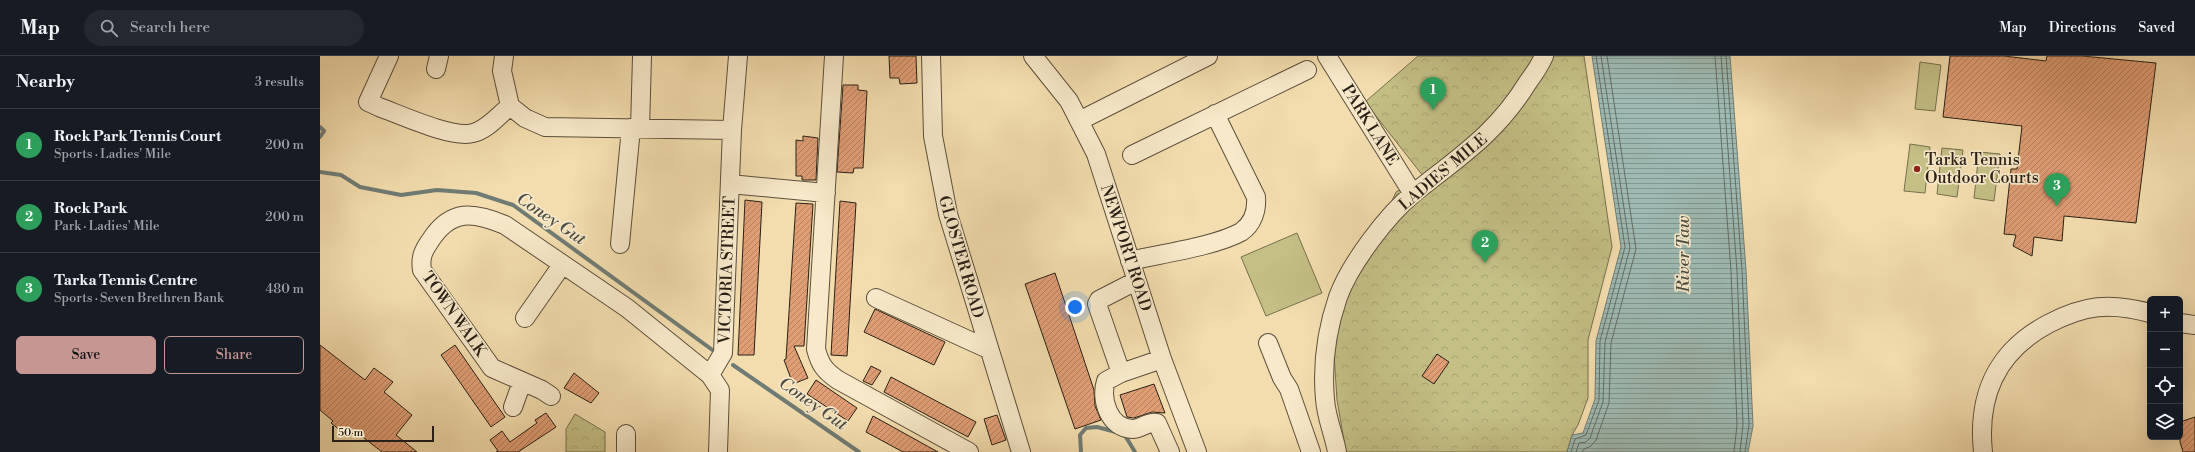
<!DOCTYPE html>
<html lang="en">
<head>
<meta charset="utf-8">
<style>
	body { margin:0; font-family:"Libre Bodoni",serif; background:#242831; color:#f1f3f6 }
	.controls { position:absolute; right:12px; bottom:12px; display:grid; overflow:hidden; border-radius:6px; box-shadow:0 4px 16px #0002 }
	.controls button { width:36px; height:36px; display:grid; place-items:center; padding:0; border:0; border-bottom:1px solid #363941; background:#171b24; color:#f1f3f6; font:20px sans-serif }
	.scale { position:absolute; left:12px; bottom:10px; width:102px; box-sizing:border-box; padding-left:4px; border:2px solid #292017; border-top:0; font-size:11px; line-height:14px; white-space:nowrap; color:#292017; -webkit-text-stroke:3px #f7e9ca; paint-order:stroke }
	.you { position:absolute; left:755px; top:251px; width:14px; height:14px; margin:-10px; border:3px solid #fff; border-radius:50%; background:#1a73e8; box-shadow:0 0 0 6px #1a73e833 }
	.badge { display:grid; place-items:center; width:26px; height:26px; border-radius:50%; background:#c59692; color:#fff; font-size:13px; font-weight:700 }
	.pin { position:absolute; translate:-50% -33px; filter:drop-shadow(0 1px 2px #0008) }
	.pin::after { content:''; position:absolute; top:21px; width:14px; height:12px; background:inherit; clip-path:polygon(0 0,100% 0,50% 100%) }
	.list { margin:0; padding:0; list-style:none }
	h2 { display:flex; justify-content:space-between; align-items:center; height:52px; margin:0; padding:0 16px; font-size:17px }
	h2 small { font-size:13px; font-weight:400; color:#9ea1a6 }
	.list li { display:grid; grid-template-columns:26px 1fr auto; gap:12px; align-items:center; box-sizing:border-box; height:72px; padding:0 16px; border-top:1px solid #363941 }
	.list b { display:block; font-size:15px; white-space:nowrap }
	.list p { margin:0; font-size:13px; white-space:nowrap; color:#9ea1a6 }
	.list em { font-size:13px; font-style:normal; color:#9ea1a6 }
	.actions { display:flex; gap:8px; padding:12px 16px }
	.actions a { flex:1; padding:9px 0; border:1px solid #c59692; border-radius:6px; text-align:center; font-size:14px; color:#c59692 }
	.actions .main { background:#c59692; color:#111 }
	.icon { flex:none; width:22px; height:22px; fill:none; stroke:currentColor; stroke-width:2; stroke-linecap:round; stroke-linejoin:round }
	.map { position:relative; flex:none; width:1875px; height:396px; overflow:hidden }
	header { display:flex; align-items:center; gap:24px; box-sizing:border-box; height:56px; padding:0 20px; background:#171b24; border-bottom:1px solid #363941 }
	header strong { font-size:19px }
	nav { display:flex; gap:22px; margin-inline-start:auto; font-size:14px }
	.search { width:280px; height:36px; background:#242831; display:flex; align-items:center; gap:10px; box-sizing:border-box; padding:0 14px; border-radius:22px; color:#9ea1a6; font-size:15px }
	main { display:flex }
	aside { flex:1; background:#171b24 }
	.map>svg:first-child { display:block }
	.green { fill:#c3bf85; stroke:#76704e }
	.forest { fill:url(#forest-crowns); stroke:#76704e }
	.water { fill:url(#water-rules); stroke:#6f7c75 }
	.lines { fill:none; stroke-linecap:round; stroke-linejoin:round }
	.shore { stroke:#646d65; stroke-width:1 }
	.stream { stroke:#6f7c75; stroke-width:4 }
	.building { fill:url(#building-hatch); stroke:#292017 }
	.minor-casing { stroke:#5c4f3d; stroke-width:20 }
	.minor { stroke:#f7e9ca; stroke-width:18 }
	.poi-dot { fill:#8f2418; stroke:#f7e9ca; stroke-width:1.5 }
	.labels { text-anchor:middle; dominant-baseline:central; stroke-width:3.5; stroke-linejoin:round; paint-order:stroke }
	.street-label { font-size:16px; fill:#292017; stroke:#f7e9ca }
	.poi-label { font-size:16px; fill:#292017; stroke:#f7e9ca; text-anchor:start }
	.water-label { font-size:17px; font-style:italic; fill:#4c4e46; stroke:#f7e9ca }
</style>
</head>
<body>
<header>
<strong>Map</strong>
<div class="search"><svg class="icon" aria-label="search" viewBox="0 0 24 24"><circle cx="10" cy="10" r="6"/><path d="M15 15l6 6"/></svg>Search here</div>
<nav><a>Map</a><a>Directions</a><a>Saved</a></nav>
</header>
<main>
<aside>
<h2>Nearby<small>3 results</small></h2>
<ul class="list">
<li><span class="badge" style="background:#2e9e5b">1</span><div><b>Rock Park Tennis Court</b><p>Sports · Ladies' Mile</p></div><em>200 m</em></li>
<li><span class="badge" style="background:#2e9e5b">2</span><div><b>Rock Park</b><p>Park · Ladies' Mile</p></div><em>200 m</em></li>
<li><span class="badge" style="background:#2e9e5b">3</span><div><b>Tarka Tennis Centre</b><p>Sports · Seven Brethren Bank</p></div><em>480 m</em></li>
</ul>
<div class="actions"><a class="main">Save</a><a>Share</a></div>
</aside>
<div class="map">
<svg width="1875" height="396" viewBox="0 0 1875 396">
	<defs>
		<pattern id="forest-crowns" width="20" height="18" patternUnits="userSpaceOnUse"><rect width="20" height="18" fill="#c3bf85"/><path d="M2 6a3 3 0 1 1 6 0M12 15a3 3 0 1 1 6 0" fill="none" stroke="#a8a472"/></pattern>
		<pattern id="water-rules" width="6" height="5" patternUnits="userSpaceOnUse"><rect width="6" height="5" fill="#9ebab3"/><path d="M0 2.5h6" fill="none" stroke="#819791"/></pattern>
		<pattern id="building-hatch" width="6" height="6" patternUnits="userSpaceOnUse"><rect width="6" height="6" fill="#e09e75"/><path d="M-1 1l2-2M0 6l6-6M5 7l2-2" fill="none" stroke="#b6805f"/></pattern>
	</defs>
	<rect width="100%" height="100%" fill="#f3ddae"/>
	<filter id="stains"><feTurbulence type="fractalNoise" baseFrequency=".005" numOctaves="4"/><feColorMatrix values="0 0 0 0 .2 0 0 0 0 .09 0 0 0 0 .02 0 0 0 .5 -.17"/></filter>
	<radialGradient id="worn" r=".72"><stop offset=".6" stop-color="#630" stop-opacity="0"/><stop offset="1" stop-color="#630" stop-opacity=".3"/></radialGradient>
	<path class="green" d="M1600,6L1621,9L1615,55L1595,53Z
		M1590,88L1610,91L1605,137L1584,135Z
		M1622,92L1643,94L1637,141L1617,138Z
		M1659,96L1680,98L1674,145L1654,142Z
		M977,177L1002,237L946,260L921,201Z"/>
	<path class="forest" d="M1098,0H1264L1292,191L1268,284V342L1258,369L1252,379L1247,396H1026L1017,344L1013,282L1034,222L1057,178L1076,136L1103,120L1045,46Z
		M255,358L285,376V396H246V373Z"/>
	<path class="water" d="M1272,0H1410L1426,214L1433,370L1428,396H1247L1252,379L1263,377L1275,343L1276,285L1301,191Z"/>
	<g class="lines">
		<path class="shore" d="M1395,0L1411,215L1417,369L1414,396
			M1401,0L1417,215L1423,369L1420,396
			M1406,0L1422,214L1429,369L1425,396
			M1251,396L1255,383L1266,379L1279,344L1280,285L1305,191L1276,0
			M1256,396L1259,387L1266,386L1270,382L1283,346L1285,286L1310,192L1281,0
			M1262,396L1264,393L1271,390L1276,384L1289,347L1291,287L1316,193L1287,0"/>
		<path class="stream" d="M0,71L4,75L0,81
			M0,116L21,119L40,131L81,139L117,134L156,137L193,149L398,298
			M413,309L539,396
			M803,379L806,381L815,396
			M761,396L760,379L766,372L777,371L796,376"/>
	</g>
	<path class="building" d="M569,0H596L597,27L580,28L579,22H570Z
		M1630,0H1684L1726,5L1727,0H1762L1836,7L1816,167L1744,160L1742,185L1714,181L1712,200L1693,190L1696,179L1684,178L1691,113H1697L1702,70L1623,61Z
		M523,29H538V34L547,35L543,112H534L533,117L517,116Z
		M483,80L498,82L496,124H482V120H476V84L483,85Z
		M425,144L442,146L434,299H418Z
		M520,145L536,147L527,300L511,299Z
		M476,147L493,148L484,290H474L488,322L473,328L464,304L466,303Z
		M735,217L774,334L775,350L781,364L755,373L705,228Z
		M555,253L625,286L614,309L544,276Z
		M0,289L45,324L54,312L73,326L64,336L92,359L76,379L97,396H62L35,375L29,381L11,367L13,365L0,354Z
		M135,289L185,361L171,371L121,299Z
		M1117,298L1129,306L1114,328L1102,320Z
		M551,310L561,315L552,329L543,325Z
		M254,317L279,337L271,347L244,332Z
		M571,321L656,366L648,381L564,336Z
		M496,324L537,352L528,365L487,338Z
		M834,328L845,357L832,356L814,362L807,361L800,339Z
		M226,357L236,371L198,396H176L178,395L170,384L182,375L190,386L217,367L215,364Z
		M677,359L686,384L672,389L664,363Z
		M553,360L618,396H583L546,376Z
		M1875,361V396H1863L1860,386V366Z"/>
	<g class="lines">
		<defs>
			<path id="minor" d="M69,0L48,46L59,51C81,59 133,83 153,77C167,74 179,59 190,50
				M184,0L182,15L190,50L205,62L225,71L412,74
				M514,0L496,293C500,309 505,315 518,324L649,396
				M611,0L613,80L628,158L701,396
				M713,0L749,45L776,98L842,303L877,396
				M1007,0L1093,138
				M116,13L119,0
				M759,65L888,0
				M320,73L322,0
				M812,99L987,14
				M410,128L506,137
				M300,188L311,72
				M810,205C840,198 896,190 921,176C933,168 937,154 936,141L895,58
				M816,225L779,244L777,248L801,317L842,303
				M556,242L668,293
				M205,262L242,209
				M1860,267L1875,269
				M948,287L962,322L969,333L991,396
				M801,317L786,325C780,343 789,373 813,373C821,373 828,365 837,367L850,396
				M231,340L222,334L172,312L102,214C100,202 103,195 110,185C131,152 154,156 185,169L307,252L390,319
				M193,351L202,326
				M306,396V378
				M398,396L400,334L390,319L403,297L412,74L418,0
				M1017,396C1014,379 1006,361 1005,343C1002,310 1007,273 1018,241C1030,208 1067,159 1094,137C1139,101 1177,77 1208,26C1214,18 1220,9 1224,0
				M1663,396C1657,339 1677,295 1728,268C1764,249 1790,246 1830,257"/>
		</defs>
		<use href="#minor" class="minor-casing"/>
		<use href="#minor" class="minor"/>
	</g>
	<circle class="poi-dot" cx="1597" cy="113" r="4"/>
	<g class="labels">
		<g class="street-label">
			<text transform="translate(1050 69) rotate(58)">PARK LANE</text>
			<text transform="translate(1123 116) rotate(-40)">LADIES' MILE</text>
			<text transform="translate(806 192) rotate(72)">NEWPORT ROAD</text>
			<text transform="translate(641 201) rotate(74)">GLOSTER ROAD</text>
			<text transform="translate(407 214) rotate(-88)">VICTORIA STREET</text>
			<text transform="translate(134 258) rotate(55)">TOWN WALK</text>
		</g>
		<g class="poi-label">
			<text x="1605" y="104">Tarka Tennis<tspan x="1605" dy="18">Outdoor Courts</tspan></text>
		</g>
		<g class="water-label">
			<text transform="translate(231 163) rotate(34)">Coney Gut</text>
			<text transform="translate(1364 198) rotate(-90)">River Taw</text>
			<text transform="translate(493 348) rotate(35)">Coney Gut</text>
		</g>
	</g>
	<rect width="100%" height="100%" filter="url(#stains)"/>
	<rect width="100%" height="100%" fill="url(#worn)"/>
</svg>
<div class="controls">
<button>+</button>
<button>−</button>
<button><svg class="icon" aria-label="locate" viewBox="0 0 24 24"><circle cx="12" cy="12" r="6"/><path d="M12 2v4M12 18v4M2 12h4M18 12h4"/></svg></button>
<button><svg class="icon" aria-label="layers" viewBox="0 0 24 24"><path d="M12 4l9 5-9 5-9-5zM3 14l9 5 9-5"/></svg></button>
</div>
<div class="scale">50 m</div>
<div class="you"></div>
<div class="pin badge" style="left:1113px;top:54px;background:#2e9e5b">1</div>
<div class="pin badge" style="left:1165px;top:207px;background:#2e9e5b">2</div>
<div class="pin badge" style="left:1737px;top:150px;background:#2e9e5b">3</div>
</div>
</main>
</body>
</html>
